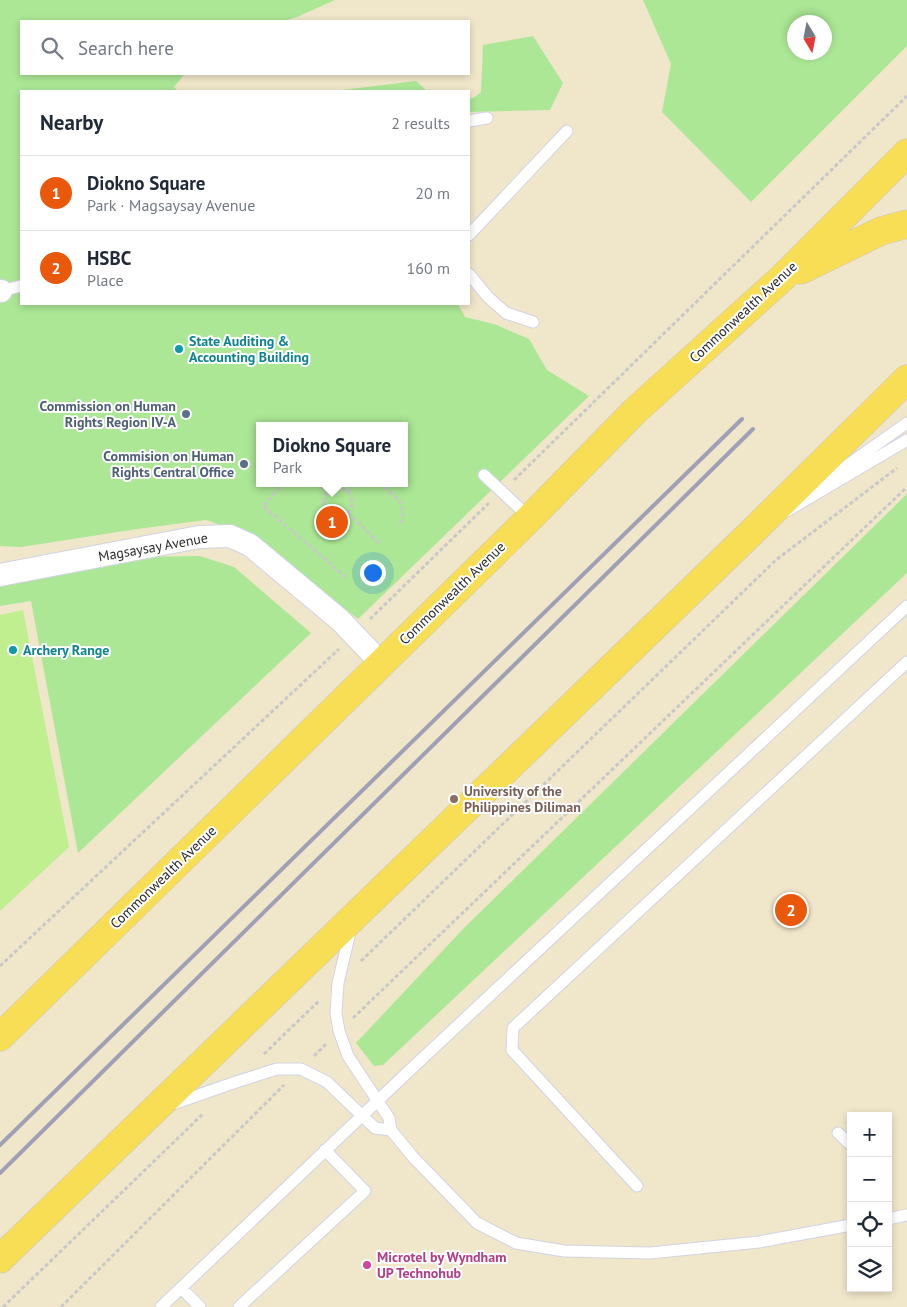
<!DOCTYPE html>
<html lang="en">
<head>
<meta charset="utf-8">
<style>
	body { margin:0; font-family:"PT Sans",sans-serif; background:#f6f6f7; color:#1f2937 }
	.controls { position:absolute; right:15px; bottom:15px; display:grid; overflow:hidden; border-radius:0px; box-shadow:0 2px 8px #0003 }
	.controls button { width:45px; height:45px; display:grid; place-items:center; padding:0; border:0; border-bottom:1px solid #e0e1e3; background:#fff; color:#1f2937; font:25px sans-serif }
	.compass { position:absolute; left:787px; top:15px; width:45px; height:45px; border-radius:50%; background:#fff; box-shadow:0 2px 8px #0003; rotate:170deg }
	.you { position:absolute; left:372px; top:572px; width:18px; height:18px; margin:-12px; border:4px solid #fff; border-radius:50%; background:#1a73e8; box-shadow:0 0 0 8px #1a73e833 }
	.badge { display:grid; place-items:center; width:32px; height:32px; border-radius:50%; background:#ea580c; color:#fff; font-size:16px; font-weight:700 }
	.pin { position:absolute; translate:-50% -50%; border:2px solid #fff; box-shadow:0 1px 5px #0006 }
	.popup { position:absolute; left:256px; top:422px; width:152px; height:65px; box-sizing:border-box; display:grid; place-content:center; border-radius:0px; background:#fff; filter:drop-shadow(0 1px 4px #0005); font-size:16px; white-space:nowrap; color:#747a83 }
	.popup b { font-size:19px; color:#1f2937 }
	.popup::after { content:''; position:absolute; left:50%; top:100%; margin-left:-10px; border:10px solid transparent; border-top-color:#fff }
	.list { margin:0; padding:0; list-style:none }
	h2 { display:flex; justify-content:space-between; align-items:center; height:65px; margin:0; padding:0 20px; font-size:21px }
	h2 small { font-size:16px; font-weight:400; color:#747a83 }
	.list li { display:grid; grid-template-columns:32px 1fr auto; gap:15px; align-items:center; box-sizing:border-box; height:75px; padding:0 20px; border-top:1px solid #e0e1e3 }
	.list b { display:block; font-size:19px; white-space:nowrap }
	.list p { margin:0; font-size:16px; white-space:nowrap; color:#747a83 }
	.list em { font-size:16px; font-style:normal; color:#747a83 }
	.icon { flex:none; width:28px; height:28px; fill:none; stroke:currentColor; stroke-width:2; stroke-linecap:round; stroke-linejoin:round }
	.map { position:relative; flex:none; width:907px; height:1307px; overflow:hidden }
	.search { position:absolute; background:#fff; box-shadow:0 2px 8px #0003; left:20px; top:20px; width:450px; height:55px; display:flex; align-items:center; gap:12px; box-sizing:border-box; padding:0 18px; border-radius:0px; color:#747a83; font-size:19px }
	.panel { position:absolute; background:#fff; box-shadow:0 2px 8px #0003; left:20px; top:90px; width:450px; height:215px; border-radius:0px }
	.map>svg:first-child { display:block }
	.education { fill:#f0e6ca; fill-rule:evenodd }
	.green { fill:#abe795; fill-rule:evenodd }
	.pitch { fill:#c0ef90 }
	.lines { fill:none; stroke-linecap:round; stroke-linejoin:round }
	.service-casing { stroke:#d1d3e4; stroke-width:13 }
	.minor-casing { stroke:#d1d3e4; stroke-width:24 }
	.primary-casing { stroke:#c8c8c8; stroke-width:29 }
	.path { stroke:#c8c8c8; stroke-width:3; stroke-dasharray:4 2.5; stroke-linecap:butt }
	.service { stroke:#fff; stroke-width:11 }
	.minor { stroke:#fff; stroke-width:22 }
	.primary { stroke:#f8de55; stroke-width:28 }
	.rail { stroke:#9ea0b6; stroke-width:4 }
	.culture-dot { fill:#0f9aa8; stroke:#fff; stroke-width:2 }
	.service-dot { fill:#5c6f8a; stroke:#fff; stroke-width:2 }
	.education-dot { fill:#8d6e63; stroke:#fff; stroke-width:2 }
	.hotel-dot { fill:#d1479c; stroke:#fff; stroke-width:2 }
	.labels { text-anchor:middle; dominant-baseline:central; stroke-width:4; stroke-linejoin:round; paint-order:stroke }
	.street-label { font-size:14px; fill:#2a2a2a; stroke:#fff }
	.culture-label { font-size:14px; font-weight:bold; fill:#0d838f; stroke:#fff; text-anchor:start }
	.service-label { font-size:14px; font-weight:bold; fill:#4e5e75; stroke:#fff; text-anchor:end }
	.education-label { font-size:14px; font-weight:bold; fill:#785e54; stroke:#fff; text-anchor:start }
	.hotel-label { font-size:14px; font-weight:bold; fill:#b23c85; stroke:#fff; text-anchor:start }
</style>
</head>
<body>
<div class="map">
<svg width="907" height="1307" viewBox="0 0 907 1307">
	<rect width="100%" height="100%" fill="#ede7dc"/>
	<path class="education" d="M0,0H907V1307H0ZM21,21H469V74H21ZM794,22H824V52H794ZM21,91H469V304H21ZM260,426H404V483H260ZM851,1116H888V1288H851Z"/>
	<path class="green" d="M0,0H335L297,17L284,21H21V74H185L174,87L178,91H21V304H458L465,317L494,324L529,339L547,370L589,396L358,619L250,535L206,520L137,529L21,547L0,546ZM260,426H404V483H260Z
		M643,0H907V46L751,202L662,112L671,64ZM824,22V52H794V22Z
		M533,36L563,83L550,110L469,112V99L475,97L481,92L483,45Z
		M416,81L427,91H334Z
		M907,494V573L383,1065L374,1066L356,1043L465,927Z
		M200,556L234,567L311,633L78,853L31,601L0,606V587L138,557Z"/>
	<path class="pitch" d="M23,610L69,847L0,911V615Z"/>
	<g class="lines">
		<defs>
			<path id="service" d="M469,121L487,118
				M469,235L567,131
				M469,274L488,297L506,313L533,322
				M0,288L1,291L21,286
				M484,475L530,518
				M808,493L907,423
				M787,511L907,440
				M351,928L338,983L336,1013L339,1031L348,1056L389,1118L391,1130L413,1157L477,1223L516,1243L564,1251L650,1253L759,1242L851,1225
				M170,1105L236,1082L277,1069H301L327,1082L375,1128L391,1130
				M838,1133L851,1145
				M637,1186L512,1050L513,1028L907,662
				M888,1219L907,1215
				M181,1288L200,1307
				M161,1307L410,1070L907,606
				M239,1307L365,1191L325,1150"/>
			<path id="minor" d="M0,291H1
				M0,575L199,537L230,536L250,545L340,620L381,663"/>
			<path id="primary" d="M801,270L881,231L907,224
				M0,1037L530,518L635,411L781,279L907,153
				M0,1259L751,533L907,379"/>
		</defs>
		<use href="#service" class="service-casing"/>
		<use href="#minor" class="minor-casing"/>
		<use href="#primary" class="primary-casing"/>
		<path class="path" d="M314,424L316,426
			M514,480L907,96
			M284,483L263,506L347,578
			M318,483L327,492
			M380,483C393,496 412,507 399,526
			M324 502a14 14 0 1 1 28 0a14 14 0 1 1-28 0Z
			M348,492L357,483
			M348,513L380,544
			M370,619L489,503
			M361,961L776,560L897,468
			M0,966L339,649
			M353,1018L907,487
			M264,1054L320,1000
			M314,1056L327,1043
			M3,1307L204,1113
			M61,1307L284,1085"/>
		<use href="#service" class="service"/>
		<use href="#minor" class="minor"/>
		<use href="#primary" class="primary"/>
		<path class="rail" d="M0,1145L742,419
			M0,1173L753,429"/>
	</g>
	<g class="culture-dot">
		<circle cx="179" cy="349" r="5"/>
		<circle cx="13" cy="650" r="5"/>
	</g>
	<g class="service-dot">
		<circle cx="186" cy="414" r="5"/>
		<circle cx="244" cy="464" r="5"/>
	</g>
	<circle class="education-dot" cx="454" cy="799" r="5"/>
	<circle class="hotel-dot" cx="367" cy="1265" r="5"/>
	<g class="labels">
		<g class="street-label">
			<text transform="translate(743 312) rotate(-43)">Commonwealth Avenue</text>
			<text transform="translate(153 547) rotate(-10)">Magsaysay Avenue</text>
			<text transform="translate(452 593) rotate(-44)">Commonwealth Avenue</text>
			<text transform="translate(163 877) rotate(-44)">Commonwealth Avenue</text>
		</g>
		<g class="culture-label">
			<text x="189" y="341">State Auditing &amp;<tspan x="189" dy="16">Accounting Building</tspan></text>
			<text x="23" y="650">Archery Range</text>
		</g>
		<g class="service-label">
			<text x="176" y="406">Commission on Human<tspan x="176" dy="16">Rights Region IV-A</tspan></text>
			<text x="234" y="456">Commision on Human<tspan x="234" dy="16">Rights Central Office</tspan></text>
		</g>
		<g class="education-label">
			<text x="464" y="791">University of the<tspan x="464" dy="16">Philippines Diliman</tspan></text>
		</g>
		<g class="hotel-label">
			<text x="377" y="1257">Microtel by Wyndham<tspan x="377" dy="16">UP Technohub</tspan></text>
		</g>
	</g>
</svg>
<div class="controls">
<button>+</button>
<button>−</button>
<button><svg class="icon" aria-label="locate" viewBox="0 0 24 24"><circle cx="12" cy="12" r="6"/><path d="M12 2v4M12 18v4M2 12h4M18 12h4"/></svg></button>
<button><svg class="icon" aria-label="layers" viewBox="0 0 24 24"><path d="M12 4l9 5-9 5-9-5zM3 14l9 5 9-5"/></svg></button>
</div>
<svg class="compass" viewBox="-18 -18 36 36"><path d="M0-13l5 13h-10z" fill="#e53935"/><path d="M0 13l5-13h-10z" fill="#747a83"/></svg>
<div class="you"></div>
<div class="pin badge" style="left:332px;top:522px">1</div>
<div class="popup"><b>Diokno Square</b>Park</div>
<div class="pin badge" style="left:791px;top:910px">2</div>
<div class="search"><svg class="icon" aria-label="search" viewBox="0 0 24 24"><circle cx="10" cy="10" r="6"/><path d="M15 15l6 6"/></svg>Search here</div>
<section class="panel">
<h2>Nearby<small>2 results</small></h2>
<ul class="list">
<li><span class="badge">1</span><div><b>Diokno Square</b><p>Park · Magsaysay Avenue</p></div><em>20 m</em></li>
<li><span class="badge">2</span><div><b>HSBC</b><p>Place</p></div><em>160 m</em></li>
</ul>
</section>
</div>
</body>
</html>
